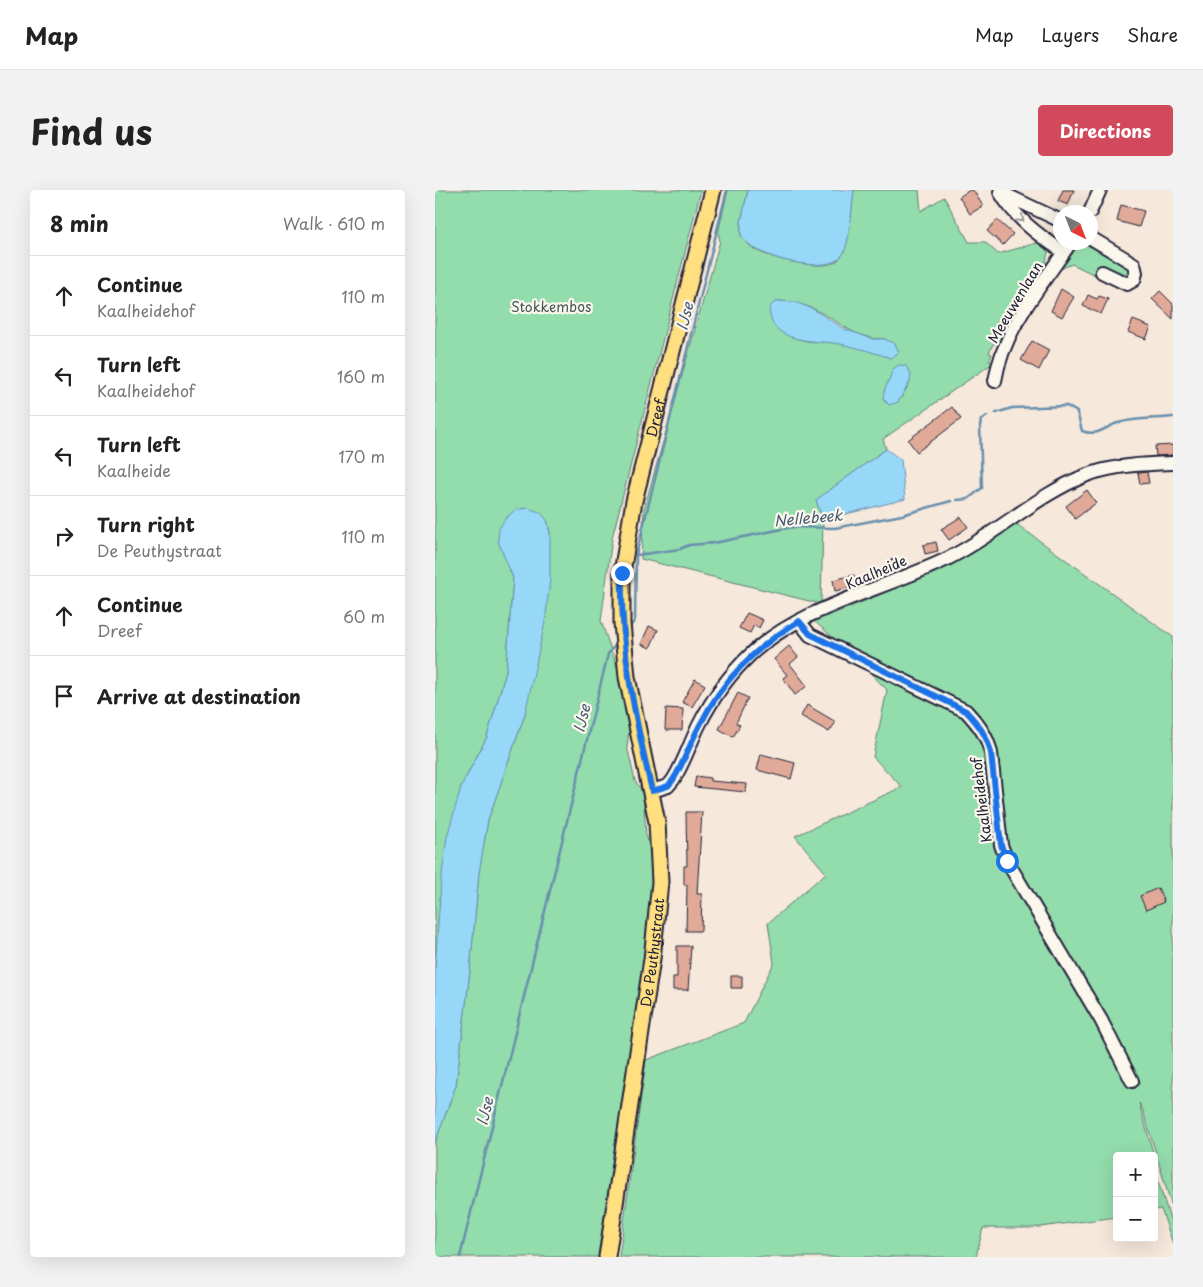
<!DOCTYPE html>
<html lang="en">
<head>
<meta charset="utf-8">
<style>
	body { margin:0; font-family:"Playpen Sans",sans-serif; background:#f2f2f2; color:#222 }
	.controls { position:absolute; right:15px; bottom:15px; display:grid; overflow:hidden; border-radius:5px; box-shadow:0 5px 20px #0002 }
	.controls button { width:45px; height:45px; display:grid; place-items:center; padding:0; border:0; border-bottom:1px solid #e0e0e0; background:#fff; color:#222; font:25px sans-serif }
	.compass { position:absolute; left:618px; top:15px; width:45px; height:45px; border-radius:50%; background:#fff; box-shadow:0 5px 20px #0002; rotate:138deg }
	.stop { position:absolute; width:15px; height:15px; margin:-11px; border:4px solid #1a73e8; border-radius:50%; background:#fff }
	.stop.end { background:#1a73e8; border-color:#fff; box-shadow:0 1px 5px #0008 }
	.list { margin:0; padding:0; list-style:none }
	h2 { display:flex; justify-content:space-between; align-items:center; height:65px; margin:0; padding:0 20px; font-size:21px }
	h2 small { font-size:16px; font-weight:400; color:#767676 }
	.list li { display:grid; grid-template-columns:32px 1fr auto; gap:15px; align-items:center; box-sizing:border-box; height:80px; padding:0 20px; border-top:1px solid #e0e0e0 }
	.list b { display:block; font-size:19px; white-space:nowrap }
	.list p { margin:0; font-size:16px; white-space:nowrap; color:#767676 }
	.list em { font-size:16px; font-style:normal; color:#767676 }
	.icon { flex:none; width:28px; height:28px; fill:none; stroke:currentColor; stroke-width:2; stroke-linecap:round; stroke-linejoin:round }
	.map { position:relative; flex:none; width:738px; height:1067px; overflow:hidden; border-radius:5px }
	header { display:flex; align-items:center; gap:30px; box-sizing:border-box; height:70px; padding:0 25px; background:#fff; border-bottom:1px solid #e0e0e0 }
	header strong { font-size:24px }
	nav { display:flex; gap:28px; margin-inline-start:auto; font-size:18px }
	.intro { display:flex; align-items:center; justify-content:space-between; box-sizing:border-box; height:120px; padding:0 30px }
	h1 { margin:0; font-size:35px }
	.button { padding:12px 22px; border-radius:5px; background:#d1495b; color:#fff; font-size:18px; font-weight:700 }
	main { display:flex; gap:30px; padding:0 30px }
	aside { flex:1; background:#fff; border-radius:5px; box-shadow:0 5px 20px #0002 }
	.map>svg:first-child { display:block }
	.green { fill:#93dcac; stroke:#5a7f74; fill-rule:evenodd }
	.water { fill:#97d8f9; stroke:#688fad }
	.lines { fill:none; stroke-linecap:round; stroke-linejoin:round }
	.stream { stroke:#688fad; stroke-width:2.5 }
	.building { fill:#e1aa98; stroke:#22223b }
	.minor-casing { stroke:#22223b; stroke-width:16 }
	.major-casing { stroke:#22223b; stroke-width:19 }
	.minor { stroke:#fbf7ec; stroke-width:12 }
	.major { stroke:#ffdf80; stroke-width:15 }
	.oneway { stroke:#99979c }
	.route { stroke:#1a73e8; stroke-width:6 }
	.labels { text-anchor:middle; dominant-baseline:central; stroke-width:4.5; stroke-linejoin:round; paint-order:stroke }
	.street-label { font-size:14px; fill:#22223b; stroke:#fbf7ec }
	.park-label { font-size:14px; fill:#445a5d; stroke:#fbf7ec }
	.water-label { font-size:15px; font-style:italic; fill:#455974; stroke:#fbf7ec }
</style>
</head>
<body>
<header>
<strong>Map</strong>
<nav><a>Map</a><a>Layers</a><a>Share</a></nav>
</header>
<div class="intro"><h1>Find us</h1><a class="button">Directions</a></div>
<main>
<aside>
<h2>8 min<small>Walk · 610 m</small></h2>
<ul class="list">
<li><svg class="icon" aria-label="ahead" viewBox="0 0 24 24"><path d="M12 20V5M6 11l6-6 6 6"/></svg><div><b>Continue</b><p>Kaalheidehof</p></div><em>110 m</em></li>
<li><svg class="icon" aria-label="left" viewBox="0 0 24 24"><path d="M17 20v-9H6M10 6l-5 5 5 5"/></svg><div><b>Turn left</b><p>Kaalheidehof</p></div><em>160 m</em></li>
<li><svg class="icon" aria-label="left" viewBox="0 0 24 24"><path d="M17 20v-9H6M10 6l-5 5 5 5"/></svg><div><b>Turn left</b><p>Kaalheide</p></div><em>170 m</em></li>
<li><svg class="icon" aria-label="right" viewBox="0 0 24 24"><path d="M7 20v-9h11M14 6l5 5-5 5"/></svg><div><b>Turn right</b><p>De Peuthystraat</p></div><em>110 m</em></li>
<li><svg class="icon" aria-label="ahead" viewBox="0 0 24 24"><path d="M12 20V5M6 11l6-6 6 6"/></svg><div><b>Continue</b><p>Dreef</p></div><em>60 m</em></li>
<li><svg class="icon" aria-label="arrive" viewBox="0 0 24 24"><path d="M6 21V4h12l-3 4 3 4H6"/></svg><div><b>Arrive at destination</b></div></li>
</ul>
</aside>
<div class="map">
<svg width="738" height="1067" viewBox="0 0 738 1067">
	<rect width="100%" height="100%" fill="#f6e8db"/>
	<filter id="ink" filterUnits="userSpaceOnUse"><feTurbulence type="fractalNoise" baseFrequency=".02" numOctaves="2"/><feDisplacementMap in="SourceGraphic" scale="10" xChannelSelector="R" yChannelSelector="G"/><feConvolveMatrix kernelMatrix="1 2 1 2 8 2 1 2 1" color-interpolation-filters="sRGB"/></filter>
	<g filter="url(#ink)">
		<path class="green" d="M0,0H266L177,348L166,431L182,477L194,541L192,556L200,591L208,602L211,645L218,670L214,741L163,1067H0V953L21,895L35,781L44,681L53,630L90,524L115,343L112,330L90,318L78,322L70,329L64,351L78,388L71,482L52,547L26,597L0,779Z
			M293,0H313L306,32V45C309,49 314,56 319,59C333,68 390,83 403,70C416,58 416,17 419,0H484L486,21L509,7L534,52H550L563,64L605,52L613,62L608,86L565,153L558,154L554,163L557,164L554,171L558,173L448,249L451,259L381,310L388,330L386,414L206,369L209,319L285,51L283,43ZM343,111C356,112 369,114 381,120C405,132 421,150 450,149L453,167C439,161 418,155 403,153C386,151 372,154 356,146ZM457,182L475,192L466,208L451,213C444,202 455,194 457,182Z
			M646,52L693,76V82L688,84L670,76L662,86L637,74L623,80L640,55Z
			M580,333L738,447V1020L708,921L704,913L719,966H682V1027L597,1038H548L541,1067H184L211,870L309,833L339,773L333,733L391,683L360,646L467,597L438,567L452,500L413,460L379,431C450,405 516,374 580,333Z
			M719,968L723,979L720,982L738,1038V1054L726,1019L719,1020Z"/>
		<path class="water" d="M313,0H419C417,14 415,53 408,64C395,88 315,67 306,45V32Z
			M343,111L360,112L378,119L409,139L438,149H450L460,154L464,162L456,168C440,163 422,157 405,154C384,150 341,155 335,125C333,117 336,114 343,111Z
			M464,175L471,176L476,184L475,192L463,212L454,215L448,208C449,198 455,189 458,179Z
			M451,259L466,270L470,309L388,330L381,310Z
			M92,318L105,322L112,330L115,343V390L110,432L90,524L53,630L44,683L35,781L21,895L0,953V779L6,691L12,647L26,597L52,547L71,482L78,388L63,351L64,339L70,329L80,320Z"/>
		<g class="lines">
			<path class="stream" d="M561,223L577,218L632,216L642,222L647,241C663,247 669,237 683,233C700,228 721,229 738,227
				M522,310L533,309L547,298L545,236L546,230L552,226
				M202,365L245,359L254,355L279,353L357,337L400,338L467,325L516,311
				M194,438L200,430L201,365L292,0
				M25,1067L173,464L183,452"/>
		</g>
		<path class="building" d="M535,0H538L548,16L535,24L524,7Z
			M628,0H639L633,15L623,11Z
			M686,15L709,21L704,37L682,31Z
			M562,30L578,44L568,55L552,41Z
			M626,99L639,107L627,127L616,121Z
			M725,101L738,114V129L717,109Z
			M653,105L662,109L664,106L673,109L666,124L648,116Z
			M698,130L716,137L711,149L693,142Z
			M597,151L614,160L604,180L586,170Z
			M517,217L526,229L482,262L473,250Z
			M738,255V265L721,266L720,256Z
			M712,282L714,293L705,294L703,283Z
			M652,300L661,313L640,329L631,316Z
			M526,327L533,337L514,350L506,339Z
			M501,352L503,361L490,364L488,355Z
			M463,369L464,380L455,381L454,370Z
			M419,385L422,396L400,401L398,390Z
			M312,423L328,430L324,438L319,435L315,443L304,438Z
			M214,436L223,440L215,458L206,454Z
			M354,456L363,467L355,474L372,496L360,505L348,488L352,485L339,469Z
			M260,489L270,495L257,517L247,512Z
			M303,503L313,508L301,533L305,535L298,547L284,539Z
			M372,515L401,532L394,542L366,526Z
			M231,518L248,519L247,540H230Z
			M326,564L360,573L356,589L322,580Z
			M261,586L275,588V591L312,594L311,602L259,597Z
			M251,622H267L262,704H267L266,741H251L252,695H249V676H252Z
			M723,698L729,712L711,720L705,706Z
			M242,756H256L253,800H238V787H242Z
			M296,786H307V798H296Z"/>
		<g class="lines">
			<defs>
				<path id="minor" d="M655,22L665,0
					M626,31L565,2C580,28 604,46 629,62
					M656,48L699,74L701,83L699,90L692,94L667,82
					M560,191C568,139 607,95 636,52
					M364,431L375,445L531,521C543,534 552,545 556,563L566,655L572,671L666,830L697,891
					M217,601L233,596L238,590C249,573 255,553 264,535C277,509 294,485 315,465C365,417 450,399 512,369C561,345 601,305 652,285C680,275 709,274 738,273"/>
				<g id="major">
					<path id="s1" d="M172,1067L217,769L225,692L222,632L192,487L187,433V383L199,311L278,0"/>
				</g>
			</defs>
			<use href="#minor" class="minor-casing"/>
			<use href="#major" class="major-casing"/>
			<use href="#minor" class="minor"/>
			<use href="#major" class="major"/>
		</g>
		<defs><path id="oneway-chevron" d="M-2-3.5L2.5 0L-2 3.5" fill="none" stroke-width="1.6" stroke-linecap="round" stroke-linejoin="round" transform="scale(1.25)"/></defs>
		<use class="oneway" href="#oneway-chevron" transform="translate(586 29) rotate(42)"/>
	</g>
	<g class="lines" filter="url(#ink)">
		<path class="route" d="M187,383C185,459 200,527 217,601L233,596L238,590C249,573 255,553 265,535C288,489 321,457 364,431L375,444L531,521C543,534 552,545 556,563L566,655L572,671"/>
	</g>
	<g class="labels">
		<g class="street-label">
			<text transform="translate(580 112) rotate(-59)">Meeuwenlaan</text>
			<text stroke="none"><textPath href="#s1" startOffset="850">Dreef</textPath></text>
			<text transform="translate(441 382) rotate(-23)">Kaalheide</text>
			<text transform="translate(546 610) rotate(-97)">Kaalheidehof</text>
			<text stroke="none"><textPath href="#s1" startOffset="308">De Peuthystraat</textPath></text>
		</g>
		<g class="park-label">
			<text x="116" y="116">Stokkembos</text>
		</g>
		<g class="water-label">
			<text transform="translate(249 126) rotate(-76)">IJse</text>
			<text transform="translate(373 327) rotate(-5)">Nellebeek</text>
			<text transform="translate(146 528) rotate(-76)">IJse</text>
			<text transform="translate(49 921) rotate(-76)">IJse</text>
		</g>
	</g>
</svg>
<div class="controls">
<button>+</button>
<button>−</button>
</div>
<svg class="compass" viewBox="-18 -18 36 36"><path d="M0-13l5 13h-10z" fill="#e53935"/><path d="M0 13l5-13h-10z" fill="#767676"/></svg>
<div class="stop" style="left:572px;top:671px"></div>
<div class="stop end" style="left:187px;top:383px"></div>
</div>
</main>
</body>
</html>
